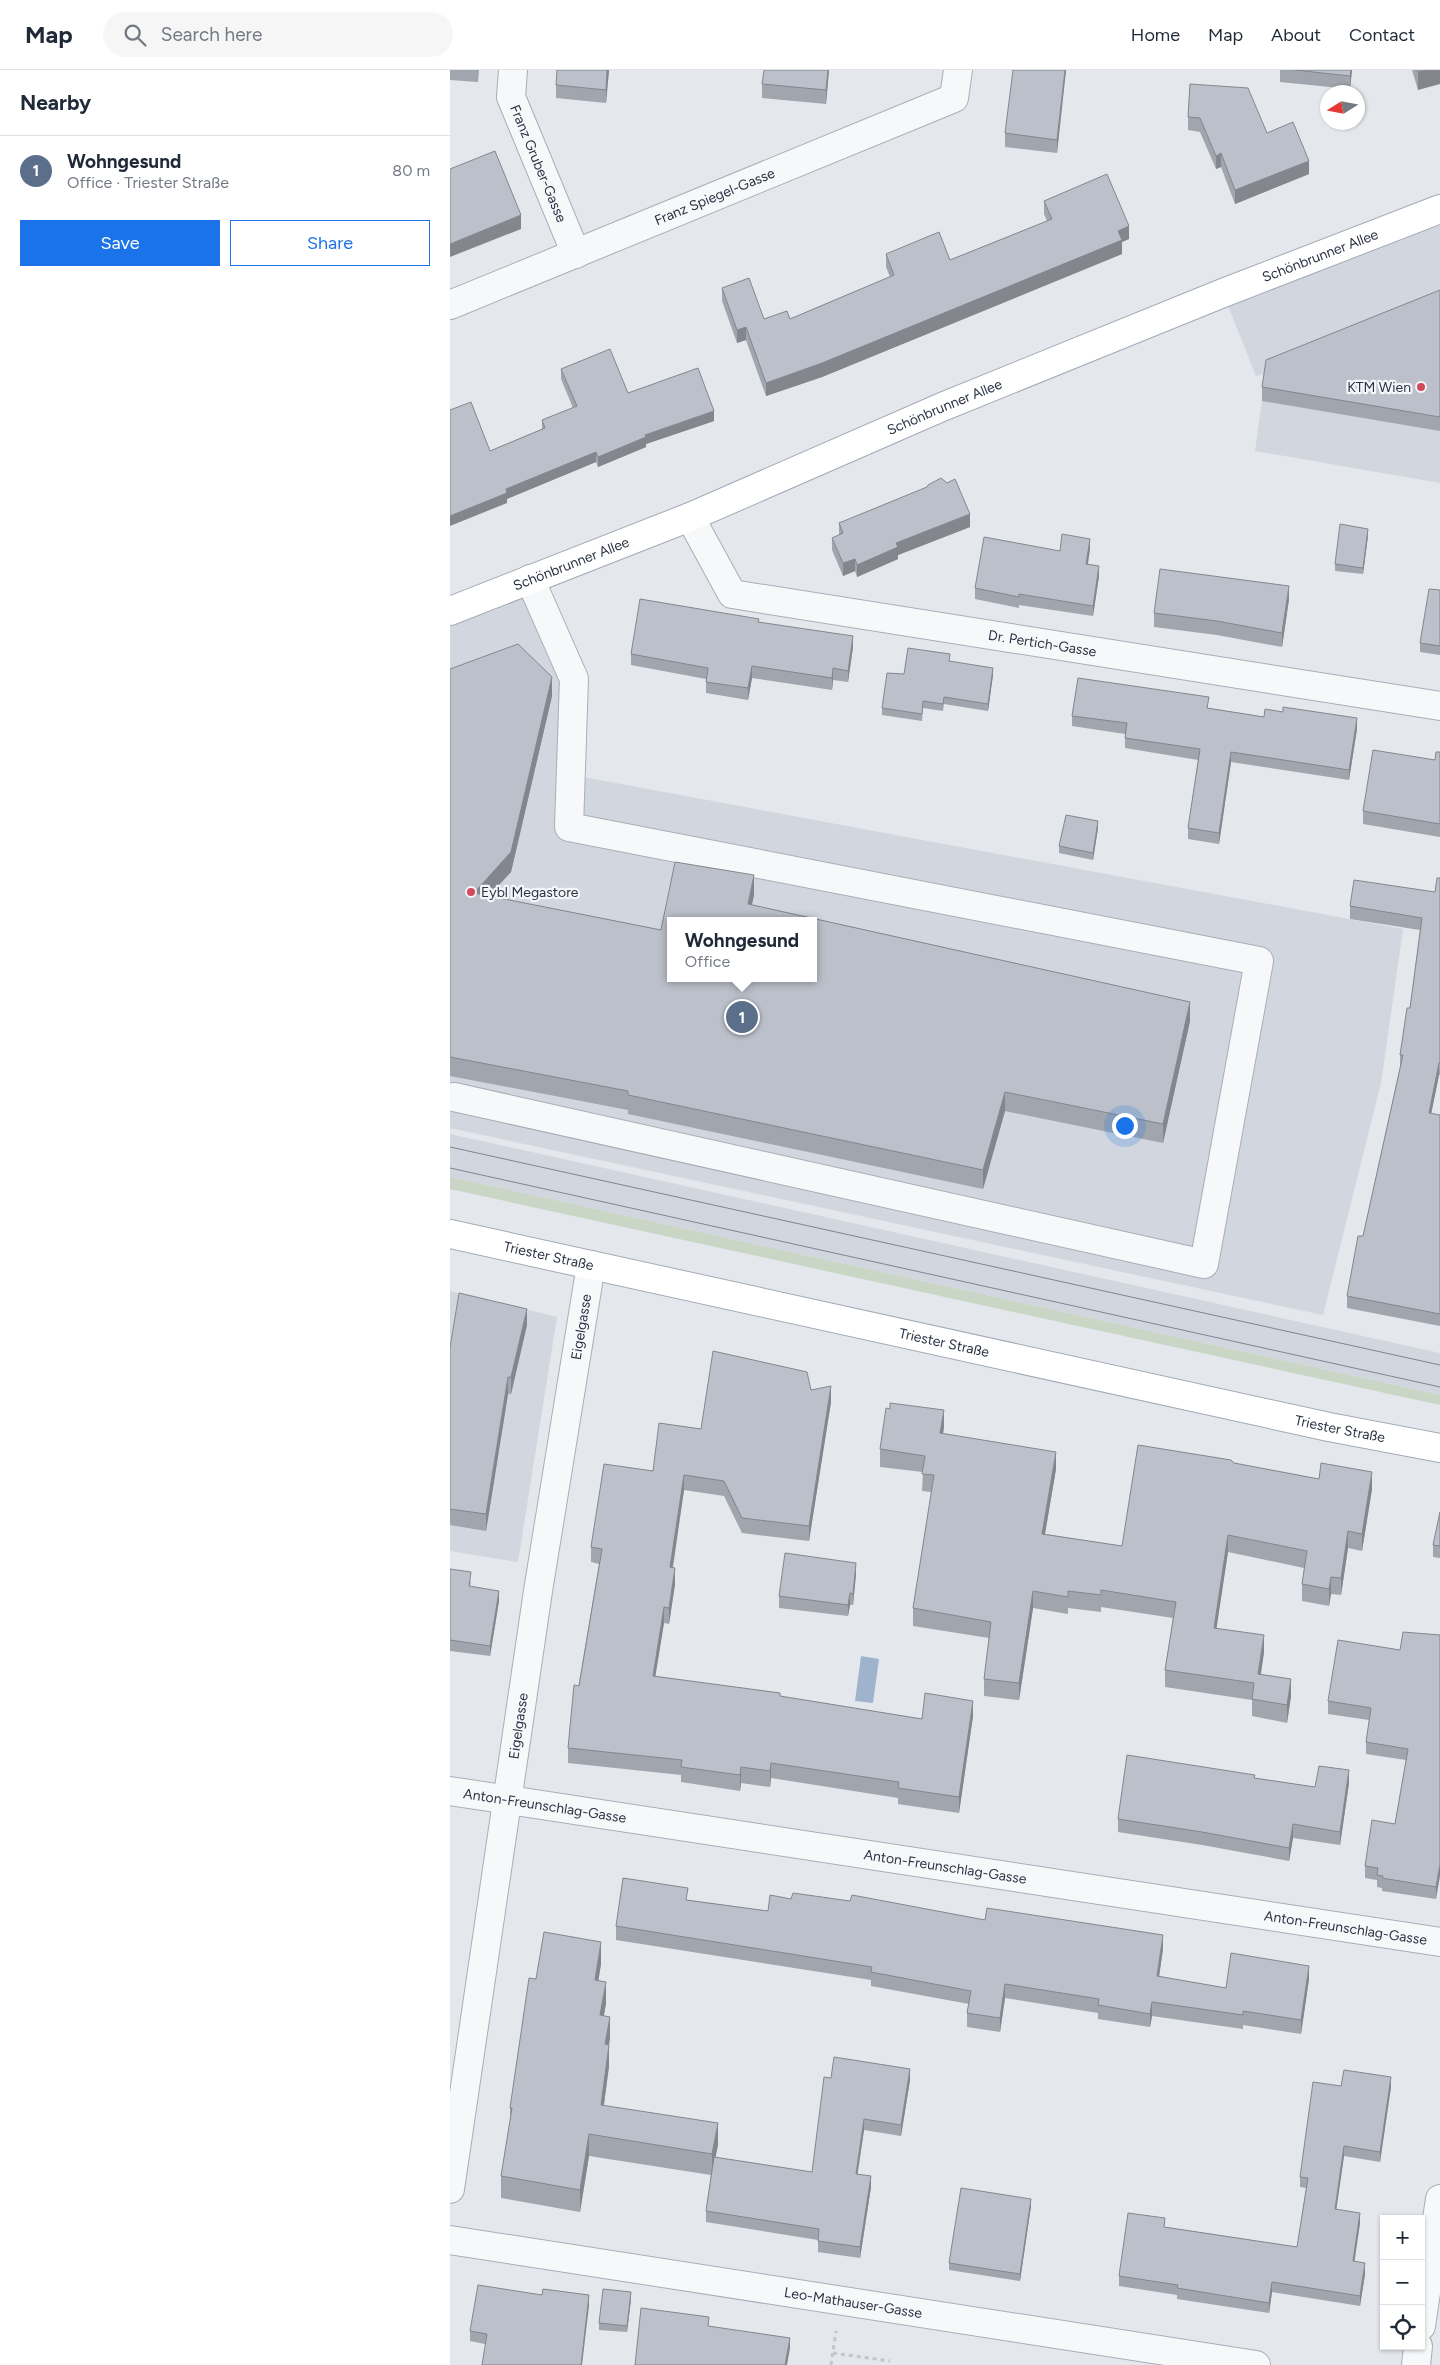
<!DOCTYPE html>
<html lang="en">
<head>
<meta charset="utf-8">
<style>
	body { margin:0; font-family:Figtree,sans-serif; background:#f6f6f7; color:#1f2937 }
	.controls { position:absolute; right:15px; bottom:15px; display:grid; overflow:hidden; border-radius:0px; box-shadow:0 1px 4px #0004 }
	.controls button { width:45px; height:45px; display:grid; place-items:center; padding:0; border:0; border-bottom:1px solid #e0e1e3; background:#fff; color:#1f2937; font:25px sans-serif }
	.compass { position:absolute; left:870px; top:15px; width:45px; height:45px; border-radius:50%; background:#fff; box-shadow:0 1px 4px #0004; rotate:259deg }
	.you { position:absolute; left:674px; top:1055px; width:18px; height:18px; margin:-12px; border:4px solid #fff; border-radius:50%; background:#1a73e8; box-shadow:0 0 0 8px #1a73e833 }
	.badge { display:grid; place-items:center; width:32px; height:32px; border-radius:50%; background:#1a73e8; color:#fff; font-size:16px; font-weight:700 }
	.pin { position:absolute; translate:-50% -50%; border:2px solid #fff; box-shadow:0 1px 5px #0006 }
	.popup { position:absolute; left:217px; top:847px; width:150px; height:65px; box-sizing:border-box; display:grid; place-content:center; border-radius:0px; background:#fff; filter:drop-shadow(0 1px 4px #0005); font-size:16px; white-space:nowrap; color:#747a83 }
	.popup b { font-size:19px; color:#1f2937 }
	.popup::after { content:''; position:absolute; left:50%; top:100%; margin-left:-10px; border:10px solid transparent; border-top-color:#fff }
	.list { margin:0; padding:0; list-style:none }
	h2 { display:flex; justify-content:space-between; align-items:center; height:65px; margin:0; padding:0 20px; font-size:21px }
	h2 small { font-size:16px; font-weight:400; color:#747a83 }
	.list li { display:grid; grid-template-columns:32px 1fr auto; gap:15px; align-items:center; box-sizing:border-box; height:70px; padding:0 20px; border-top:1px solid #e0e1e3 }
	.list b { display:block; font-size:19px; white-space:nowrap }
	.list p { margin:0; font-size:16px; white-space:nowrap; color:#747a83 }
	.list em { font-size:16px; font-style:normal; color:#747a83 }
	.actions { display:flex; gap:10px; padding:15px 20px }
	.actions a { flex:1; padding:11px 0; border:1px solid #1a73e8; border-radius:0px; text-align:center; font-size:18px; color:#1a73e8 }
	.actions .main { background:#1a73e8; color:#fff }
	.icon { flex:none; width:28px; height:28px; fill:none; stroke:currentColor; stroke-width:2; stroke-linecap:round; stroke-linejoin:round }
	.map { position:relative; flex:none; width:990px; height:2295px; overflow:hidden }
	header { display:flex; align-items:center; gap:30px; box-sizing:border-box; height:70px; padding:0 25px; background:#fff; border-bottom:1px solid #e0e1e3 }
	header strong { font-size:24px }
	nav { display:flex; gap:28px; margin-inline-start:auto; font-size:18px }
	.search { width:350px; height:45px; background:#f6f6f7; display:flex; align-items:center; gap:12px; box-sizing:border-box; padding:0 18px; border-radius:28px; color:#747a83; font-size:19px }
	main { display:flex }
	aside { flex:1; background:#fff }
	.map>svg:first-child { display:block }
	.built { fill:#d2d6de; fill-rule:evenodd }
	.green { fill:#c9d6c5 }
	.water { fill:#9fb4cc }
	.lines { fill:none; stroke-linecap:round; stroke-linejoin:round }
	.minor-casing { stroke:#a9aeb7; stroke-width:30 }
	.major-casing { stroke:#a3abb8; stroke-width:30 }
	.path { stroke:#c2c5cb; stroke-width:3; stroke-dasharray:4 4; stroke-linecap:butt }
	.minor { stroke:#f7f8fa; stroke-width:28 }
	.major { stroke:#fff; stroke-width:28 }
	.tram { stroke:#7d8696; stroke-width:1 }
	.wall { fill:#a1a5ae }
	.shaded-wall { fill:#83868d }
	.building { fill:#bbc0ca; stroke:#83868d; fill-rule:evenodd }
	.poi-dot { fill:#d1495b; stroke:#f4f6f9; stroke-width:2 }
	.labels { text-anchor:middle; dominant-baseline:central; stroke-width:4.5; stroke-linejoin:round; paint-order:stroke }
	.street-label { font-size:14px; fill:#2b3445; stroke:#f4f6f9 }
	.poi-label { font-size:14px; fill:#2b3445; stroke:#f4f6f9; text-anchor:end }
</style>
</head>
<body>
<header>
<strong>Map</strong>
<div class="search"><svg class="icon" aria-label="search" viewBox="0 0 24 24"><circle cx="10" cy="10" r="6"/><path d="M15 15l6 6"/></svg>Search here</div>
<nav><a>Home</a><a>Map</a><a>About</a><a>Contact</a></nav>
</header>
<main>
<aside>
<h2>Nearby<small></small></h2>
<ul class="list">
<li><span class="badge" style="background:#5c6f8a">1</span><div><b>Wohngesund</b><p>Office · Triester Straße</p></div><em>80 m</em></li>
</ul>
<div class="actions"><a class="main">Save</a><a>Share</a></div>
</aside>
<div class="map">
<svg width="990" height="2295" viewBox="0 0 990 2295">
	<rect width="100%" height="100%" fill="#e4e7ec"/>
	<path class="built" d="M990,137V413L805,381L816,303L806,306L773,223Z
		M97,517L133,707L953,859L931,1013L873,1245L0,1058V548ZM221,851H363V908H221Z
		M0,1064L990,1283V1325L0,1107Z
		M0,1221L107,1247L68,1492L0,1481Z"/>
	<path class="green" d="M0,1107L990,1325V1335L0,1119Z"/>
	<path class="water" d="M411,1586L429,1589L423,1633L405,1631Z"/>
	<g class="lines">
		<defs>
			<g id="minor">
				<path id="s1" d="M63,0L61,27L126,184"/>
				<path id="s2" d="M0,235L504,28L508,0"/>
				<path id="s3" d="M240,447L282,524L990,636"/>
				<path d="M4,1027L754,1194L809,891L119,757L124,609L80,509"/>
				<path id="s4" d="M0,1721L990,1872"/>
				<path id="s5" d="M0,2119L88,1521L141,1195"/>
				<path id="s6" d="M0,2170L806,2295"/>
				<path d="M971,2256L990,2129"/>
				<path d="M966,2295L968,2276"/>
			</g>
			<g id="major">
				<path id="s7" d="M0,541L240,447L492,337L773,223L990,139"/>
				<path id="s8" d="M0,1164L879,1357L990,1378"/>
			</g>
		</defs>
		<use href="#minor" class="minor-casing"/>
		<use href="#major" class="major-casing"/>
		<path class="path" d="M383,2283L440,2291
			M381,2295L386,2261"/>
		<use href="#minor" class="minor"/>
		<use href="#major" class="major"/>
		<path class="tram" d="M0,1077L990,1295
			M0,1098L990,1317"/>
	</g>
	<path class="wall" d="M0,0H29L28,12L0,10Z
		M159,0L156,33L106,28V15Z
		M379,0L376,34L312,28V14Z
		M616,0L607,83L555,77V63Z
		M830,0H902L900,19L830,12Z
		M962,0H990L968,20Z
		M740,14L817,63L859,104L785,134L771,97L766,99L750,62L738,60V47Z
		M594,131L679,169L672,172V184L372,307L316,326L296,270L287,273L272,231V218L314,249H340L440,207L436,197V184L500,190L597,151L594,144Z
		M990,220V361L812,331V317Z
		M111,299L178,323L264,351L196,374V377L148,397L146,392L57,429V433L40,381L92,359V350L123,338L111,309Z
		M389,453L520,457L448,485V489L407,507L405,501L393,506L382,480V468L389,465Z
		M918,466L913,504L885,501V494Z
		M640,479L638,494L649,506L643,546L569,535V538L525,529V518L610,481Z
		M990,520V585L970,582V573Z
		M839,529L832,577L767,565L704,557V543Z
		M309,552L403,577L398,612L383,610L382,620L302,608L298,630L256,623V609L181,595V584Z
		M500,591L543,605L538,641L494,634L493,641L473,638L472,651L432,645V638L454,604Z
		M0,599L102,626L61,802L39,826L211,860L304,825L302,835L740,951L713,1073L555,1041L533,1119L178,1044V1040L0,1006Z
		M758,638L814,647L907,659L899,710L781,692L769,774L738,769V758L748,690L675,678V664L622,656V646Z
		M990,682V767L913,754V741L985,690Z
		M648,758L643,790L609,783V776Z
		M990,808V1005H989L981,1043L990,1045V1256L897,1238V1226L913,1166L950,997V985L960,938L970,860L900,849V836L985,822Z
		M77,1255L61,1324H58L36,1461L0,1455V1278Z
		M361,1320L381,1332L359,1471L292,1463L274,1426L234,1420L223,1498L225,1514L219,1554L214,1553L205,1606L472,1649L523,1646L509,1743L448,1734V1728L321,1708L320,1717L291,1713L290,1721L231,1712V1705L118,1693V1678L149,1494L141,1492V1477L203,1401L251,1359Z
		M440,1339L494,1357L493,1364L606,1399L595,1464L672,1476L784,1393L922,1419L912,1481L898,1478L891,1525L881,1524L879,1536L852,1531V1514L854,1498L778,1482L766,1558L814,1582L811,1604L841,1626L837,1653L802,1646V1630L715,1617V1600L723,1548L651,1537V1542L618,1538V1544L583,1538L569,1630L534,1626V1609L539,1568L463,1556V1538L482,1422L472,1421L473,1402L430,1397V1379Z
		M990,1442V1488L983,1487V1475Z
		M0,1499L21,1512L20,1516L49,1531L40,1586L0,1581Z
		M406,1504L403,1535H400L398,1546L329,1538V1526Z
		M990,1565L986,1829L932,1821V1818L927,1817V1810L915,1808V1796L945,1754L956,1690L916,1684V1672L919,1650L878,1644V1631L950,1580Z
		M805,1708L865,1717L899,1713L890,1775L843,1768L839,1791L752,1775L668,1762V1749Z
		M341,1829L400,1831L535,1850L713,1879L709,1907L776,1918L859,1909L851,1964L793,1955V1959L702,1946L700,1957L648,1949V1943L555,1928L550,1962L517,1957V1943L519,1934L421,1916V1910L166,1870V1856L238,1830L318,1841Z
		M151,1894L148,1911L156,1933L154,1946L160,1968L159,1975V1996L154,2035L268,2075L265,2088L362,2102L381,2008L460,2010L451,2066L414,2060L407,2104L421,2117L410,2188L368,2182V2170L256,2152V2141L261,2105L139,2086L130,2142L51,2128V2106L60,2052V2038L86,1909Z
		M891,2016L941,2017L930,2092L894,2086L886,2139L910,2153L904,2192L915,2204L910,2236L822,2222L819,2243L727,2229V2225L669,2216V2206L715,2157L847,2177L856,2118L850,2117V2107Z
		M581,2136L570,2211L499,2200V2193Z
		M181,2229L177,2262L149,2260V2253Z
		M139,2236L35,2274L20,2271V2261Z"/>
	<path class="shaded-wall" d="M157,0H159L156,33V20Z
		M378,0H379L376,34V20Z
		M615,0H616L607,83V70Z
		M901,0H902L900,19V6Z
		M976,0H990V14L968,20V2Z
		M771,83V97L766,99V86Z
		M859,91V104L785,134V120Z
		M71,145V159L0,187V174Z
		M679,156V169L672,172V184L372,307L316,326V313Z
		M296,257V270L287,273V260Z
		M264,341V351L196,374V377L148,397V387L195,365Z
		M146,382V392L57,429V433L0,456V446L56,419Z
		M520,444V457L448,485V489L407,507V495L446,473Z
		M918,459V466L913,504V498Z
		M640,469V479L636,504V494Z
		M405,489V501L393,506V493Z
		M649,496V506L643,546V536Z
		M839,516V529L832,577V563Z
		M403,566V577L398,612V601Z
		M302,596V608L298,630V618Z
		M383,598V610L382,620V608Z
		M543,598V605L538,641V634Z
		M102,607V626L61,802L24,842V823Z
		M907,648V659L899,710V700Z
		M781,682V692L769,774V763Z
		M648,751V758L643,790V783Z
		M304,805V825L298,851V834Z
		M740,932V951L713,1073V1054Z
		M989,993V1005L979,1055V1043Z
		M555,1022V1041L533,1119V1100Z
		M77,1239V1255L61,1324V1307Z
		M58,1307V1324L36,1461V1444Z
		M381,1316V1332L359,1471V1456Z
		M494,1340V1357L490,1380V1363Z
		M606,1382V1399L592,1481V1464Z
		M922,1402V1419L912,1481V1464Z
		M234,1405V1420L220,1513V1497Z
		M898,1461V1478L891,1525V1508Z
		M778,1465V1482L764,1575V1558Z
		M406,1493V1504L403,1535V1524Z
		M225,1498V1514L219,1554V1538Z
		M881,1507V1524L879,1536V1519Z
		M49,1521V1531L40,1586V1576Z
		M583,1521V1538L569,1630V1613Z
		M400,1523V1535L398,1546V1535Z
		M214,1537V1553L203,1621V1606Z
		M814,1565V1582L808,1621V1604Z
		M841,1609V1626L837,1653V1635Z
		M523,1631V1646L509,1743V1727Z
		M321,1693V1708L320,1717V1701Z
		M291,1697V1713L290,1721V1705Z
		M899,1700V1713L890,1775V1762Z
		M843,1754V1768L839,1791V1778Z
		M990,1794V1806L986,1829V1817Z
		M713,1865V1879L707,1920V1906Z
		M151,1872V1894L145,1932V1910Z
		M859,1896V1909L851,1964V1950Z
		M156,1912V1933L150,1967V1945Z
		M555,1914V1928L550,1962V1948Z
		M702,1932V1946L700,1957V1944Z
		M160,1947V1968L155,1996V1974Z
		M159,1975V1996L151,2056V2035Z
		M460,1999V2010L451,2066V2055Z
		M941,2007V2017L930,2092V2082Z
		M414,2049V2060L406,2115V2104Z
		M268,2053V2075L262,2105V2084Z
		M139,2064V2086L130,2142V2120Z
		M894,2076V2086L885,2149V2139Z
		M421,2106V2117L410,2188V2177Z
		M581,2129V2136L570,2211V2204Z
		M910,2143V2153L903,2202V2191Z
		M915,2193V2204L910,2236V2226Z
		M822,2212V2222L819,2243V2233Z
		M181,2222V2229L177,2262V2256Z
		M139,2225V2236L132,2295H131Z
		M340,2268V2278L337,2295H335Z"/>
	<path class="building" d="M107,0H157L156,20L106,15Z
		M314,0H378L376,20L312,14Z
		M563,0H615L607,70L555,63Z
		M845,0H901L900,6Z
		M967,0H976L968,2Z
		M740,14L798,18L817,63L843,52L859,91L785,120L771,83L766,86L750,48L738,47Z
		M45,81L71,145L0,174V99Z
		M657,104L679,156L668,161L672,170L372,293L316,313L296,257L287,260L272,218L299,208L314,249L337,241L340,249L444,205L436,184L489,162L500,190L602,149L594,131Z
		M990,220V347L812,317L816,290Z
		M160,279L178,323L248,298L264,341L195,365L196,367L148,387L146,382L56,419L57,423L0,446V340L21,332L40,381L95,358L92,350L127,336L111,299Z
		M491,408L497,413L505,409L520,444L446,473L448,477L407,495L405,489L393,493L382,468L393,463L389,453L477,417L478,415Z
		M890,454L918,459L913,498L885,494Z
		M612,464L640,469L636,494L649,496L643,536L569,524V527L525,518L534,467L610,481Z
		M710,499L839,516L832,563L767,551L704,543Z
		M979,519L990,520V576L970,573Z
		M190,529L309,549L308,552L403,566L398,601L383,598L382,608L302,596L298,618L256,612L258,598L181,584Z
		M68,574L102,607L61,782L24,823L211,860L225,792L304,805L298,834L740,932L713,1054L555,1022L533,1100L178,1025V1021L0,987V599ZM221,851H363V908H221Z
		M458,578L500,584L499,591L543,598L538,634L494,627L493,634L473,631L472,644L432,638L437,603L454,604Z
		M628,608L759,627L757,638L814,647L815,639L833,642V637L907,648L899,700L781,682L769,763L738,758L750,679L675,668L677,653L622,646Z
		M923,680L985,690L986,682H990V754L913,741Z
		M616,745L648,751L643,783L609,776Z
		M987,808H990V993H989L979,1043L990,1045V1244L897,1226L908,1166H913L953,985H950L957,938H960L972,848L900,836L904,810L985,822Z
		M9,1223L77,1239L61,1307H58L36,1444L0,1439V1278Z
		M263,1281L357,1302L361,1320L381,1316L359,1456L292,1448L274,1411L234,1405L220,1497L225,1498L219,1538L214,1537L203,1606L330,1623V1626L472,1649L475,1623L523,1631L509,1727L448,1718L449,1712L321,1693L320,1701L291,1697L290,1705L231,1697L232,1690L118,1678L124,1615L129,1616L152,1479L141,1477L154,1394L203,1401L209,1353L251,1359Z
		M440,1333L494,1340L490,1363L606,1382L592,1464L672,1476L688,1375L781,1390L784,1393L869,1409L871,1393L922,1402L912,1464L898,1461L891,1508L881,1507L879,1519L852,1514L857,1481L778,1465L764,1558L814,1565L808,1604L841,1609L837,1635L802,1629L804,1613L715,1600L726,1532L651,1520V1525L618,1521V1527L583,1521L569,1613L534,1609L541,1552L463,1538L484,1405L472,1404L475,1386L430,1379L436,1338L440,1339Z
		M990,1442V1476L983,1475Z
		M335,1483L406,1493L403,1524L400,1523L398,1535L329,1526Z
		M0,1499L21,1502L19,1516L49,1521L40,1576L0,1570Z
		M953,1562L990,1565V1794L986,1817L932,1808L933,1806L927,1805L928,1798L915,1796L922,1750L945,1754L958,1679L916,1672L921,1638L878,1631L888,1570L950,1580Z
		M677,1685L805,1705L804,1708L865,1717L869,1696L899,1700L890,1762L843,1754L839,1778L752,1762L668,1749Z
		M173,1808L238,1818L236,1830L318,1841L320,1825L341,1829L343,1823L400,1831L402,1825L535,1850L537,1838L713,1865L707,1906L776,1918L781,1883L859,1896L851,1950L793,1941V1945L702,1932L700,1944L648,1935L649,1929L555,1914L550,1948L517,1943L521,1921L421,1902L422,1897L166,1856Z
		M94,1862L151,1872L145,1910L156,1912L150,1945L160,1947L155,1974L159,1975L151,2035L268,2053L262,2084L139,2064L130,2120L51,2106L62,2038H60L79,1908L86,1909Z
		M384,1987L460,1999L451,2055L414,2049L406,2104L421,2106L410,2177L368,2171L369,2159L256,2141L264,2087L362,2102L374,2007L381,2008Z
		M894,2000L941,2007L930,2082L894,2076L885,2139L910,2143L903,2191L915,2193L910,2226L822,2212L819,2233L727,2218L728,2215L669,2206L678,2143L715,2148L714,2157L847,2177L858,2108L850,2107L863,2012L891,2016Z
		M511,2118L581,2129L570,2204L499,2193Z
		M28,2215L92,2225L93,2219L139,2225L131,2295H32L37,2264L20,2261Z
		M153,2219L181,2222L177,2256L149,2253Z
		M191,2238L259,2247L258,2256L340,2268L335,2295H185Z"/>
	<g class="poi-dot">
		<circle cx="971" cy="317" r="5"/>
		<circle cx="21" cy="822" r="5"/>
	</g>
	<g class="labels">
		<g class="street-label">
			<text stroke="none"><textPath href="#s1" startOffset="99">Franz Gruber-Gasse</textPath></text>
			<text stroke="none"><textPath href="#s2" startOffset="286">Franz Spiegel-Gasse</textPath></text>
			<text stroke="none"><textPath href="#s7" startOffset="940">Schönbrunner Allee</textPath></text>
			<text stroke="none"><textPath href="#s7" startOffset="535">Schönbrunner Allee</textPath></text>
			<text stroke="none"><textPath href="#s7" startOffset="130">Schönbrunner Allee</textPath></text>
			<text stroke="none"><textPath href="#s3" startOffset="402">Dr. Pertich-Gasse</textPath></text>
			<text stroke="none"><textPath href="#s8" startOffset="101">Triester Straße</textPath></text>
			<text stroke="none"><textPath href="#s5" startOffset="872">Eigelgasse</textPath></text>
			<text stroke="none"><textPath href="#s8" startOffset="506">Triester Straße</textPath></text>
			<text stroke="none"><textPath href="#s8" startOffset="911">Triester Straße</textPath></text>
			<text stroke="none"><textPath href="#s5" startOffset="468">Eigelgasse</textPath></text>
			<text stroke="none"><textPath href="#s4" startOffset="96">Anton-Freunschlag-Gasse</textPath></text>
			<text stroke="none"><textPath href="#s4" startOffset="501">Anton-Freunschlag-Gasse</textPath></text>
			<text stroke="none"><textPath href="#s4" startOffset="906">Anton-Freunschlag-Gasse</textPath></text>
			<text stroke="none"><textPath href="#s6" startOffset="408">Leo-Mathauser-Gasse</textPath></text>
		</g>
		<g class="poi-label">
			<text x="961" y="317">KTM Wien</text>
			<text x="31" y="822" text-anchor="start">Eybl Megastore</text>
		</g>
	</g>
</svg>
<div class="controls">
<button>+</button>
<button>−</button>
<button><svg class="icon" aria-label="locate" viewBox="0 0 24 24"><circle cx="12" cy="12" r="6"/><path d="M12 2v4M12 18v4M2 12h4M18 12h4"/></svg></button>
</div>
<svg class="compass" viewBox="-18 -18 36 36"><path d="M0-13l5 13h-10z" fill="#e53935"/><path d="M0 13l5-13h-10z" fill="#747a83"/></svg>
<div class="you"></div>
<div class="pin badge" style="left:292px;top:947px;background:#5c6f8a">1</div>
<div class="popup"><b>Wohngesund</b>Office</div>
</div>
</main>
</body>
</html>
